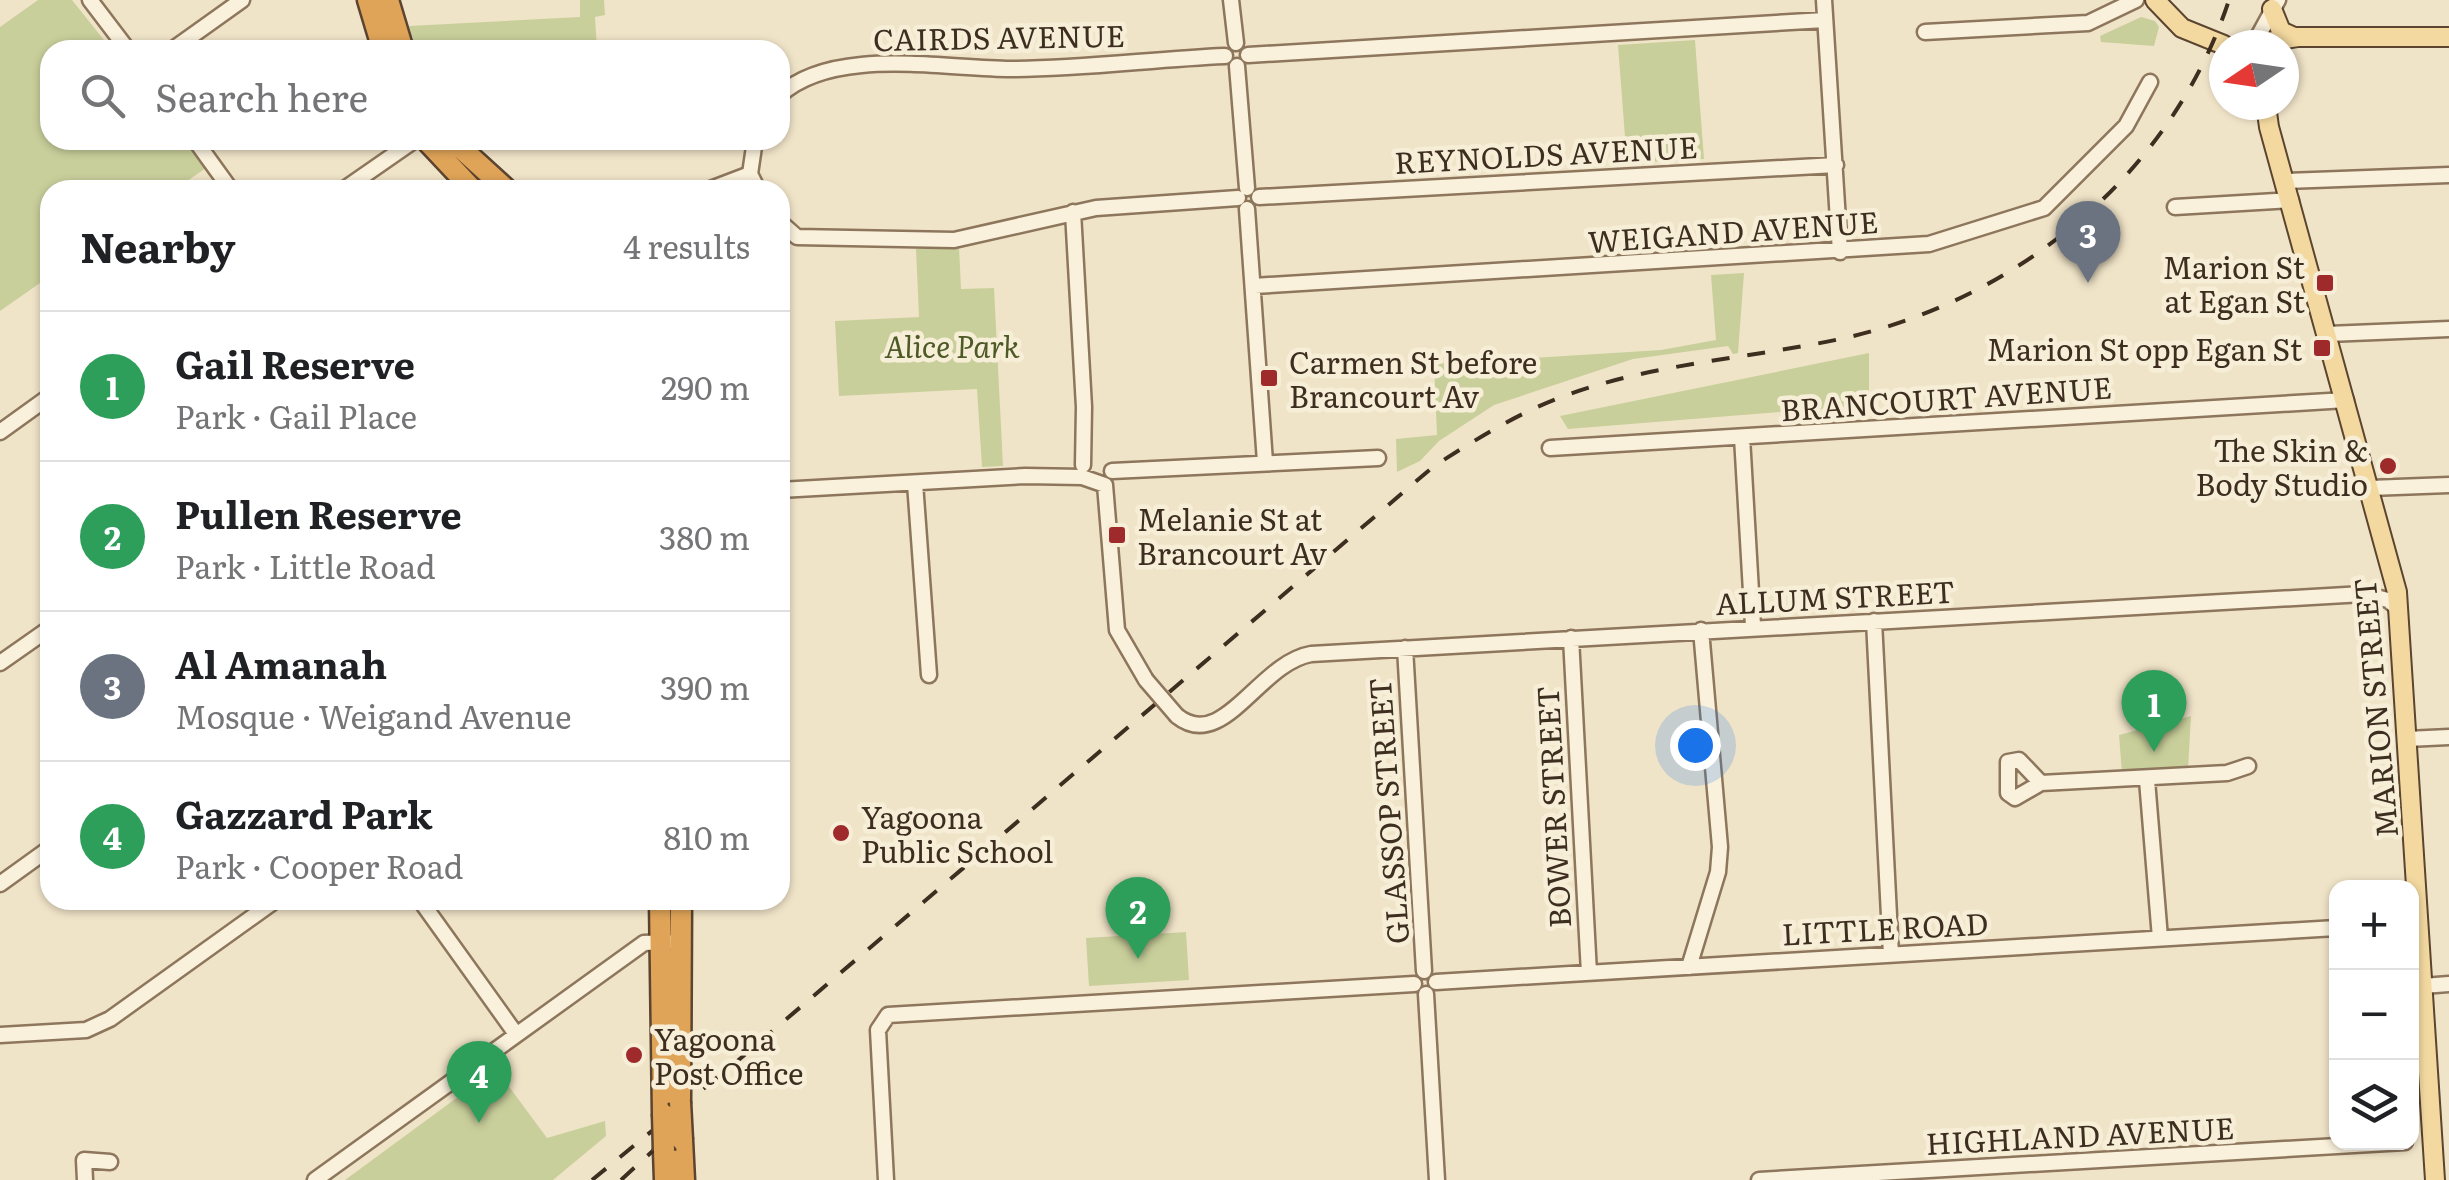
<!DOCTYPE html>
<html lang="en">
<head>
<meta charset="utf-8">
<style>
	body { margin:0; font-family:Literata,serif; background:#f2f2f2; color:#202124 }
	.controls { position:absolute; right:30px; bottom:30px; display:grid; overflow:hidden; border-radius:20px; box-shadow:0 2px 8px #0004 }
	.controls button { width:90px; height:90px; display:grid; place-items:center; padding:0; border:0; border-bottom:2px solid #e0e0e0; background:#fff; color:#202124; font:50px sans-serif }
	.compass { position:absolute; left:2209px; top:30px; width:90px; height:90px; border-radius:50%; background:#fff; box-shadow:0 2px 8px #0004; rotate:257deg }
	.you { position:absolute; left:1695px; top:745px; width:35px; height:35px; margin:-25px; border:8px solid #fff; border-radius:50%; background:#1a73e8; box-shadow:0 0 0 15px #1a73e833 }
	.badge { display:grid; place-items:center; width:65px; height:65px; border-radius:50%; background:#9e2a2b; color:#fff; font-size:32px; font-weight:700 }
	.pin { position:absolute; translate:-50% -82px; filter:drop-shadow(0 2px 5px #0008) }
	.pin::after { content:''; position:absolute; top:52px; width:35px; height:30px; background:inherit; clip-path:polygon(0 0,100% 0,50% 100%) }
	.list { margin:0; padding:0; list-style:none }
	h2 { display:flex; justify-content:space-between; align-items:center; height:130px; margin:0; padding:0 40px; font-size:42px }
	h2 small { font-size:32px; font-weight:400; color:#757577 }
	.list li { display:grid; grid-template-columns:65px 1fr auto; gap:30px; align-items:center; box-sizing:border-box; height:150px; padding:0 40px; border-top:2px solid #e0e0e0 }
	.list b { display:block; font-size:38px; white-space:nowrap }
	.list p { margin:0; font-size:32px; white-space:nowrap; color:#757577 }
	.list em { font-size:32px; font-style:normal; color:#757577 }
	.icon { flex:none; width:55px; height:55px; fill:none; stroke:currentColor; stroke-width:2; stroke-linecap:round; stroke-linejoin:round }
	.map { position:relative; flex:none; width:2449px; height:1180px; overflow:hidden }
	.search { position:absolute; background:#fff; box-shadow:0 2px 8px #0004; left:40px; top:40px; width:750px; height:110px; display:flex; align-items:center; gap:25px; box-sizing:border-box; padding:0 35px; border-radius:30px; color:#757577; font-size:38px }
	.panel { position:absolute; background:#fff; box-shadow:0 2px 8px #0004; left:40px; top:180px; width:750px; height:730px; border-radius:30px }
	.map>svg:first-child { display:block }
	.green { fill:#c9cf9b }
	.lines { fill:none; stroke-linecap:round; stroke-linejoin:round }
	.minor-casing { stroke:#8d765c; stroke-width:19 }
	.major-casing { stroke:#5b4430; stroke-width:22 }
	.highway-casing { stroke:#5b4430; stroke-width:25 }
	.minor { stroke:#faf1dc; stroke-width:14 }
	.major { stroke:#f3d9a0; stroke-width:18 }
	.highway { stroke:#e0a458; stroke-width:20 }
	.rail { stroke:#3d2e20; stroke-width:4; stroke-dasharray:18 18; stroke-linecap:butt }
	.minor-bridge-casing { stroke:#8d765c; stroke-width:19; stroke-linecap:butt }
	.highway-bridge-casing { stroke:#5b4430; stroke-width:25; stroke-linecap:butt }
	.minor-bridge { stroke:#faf1dc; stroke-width:14 }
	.highway-bridge { stroke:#e0a458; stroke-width:20 }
	.poi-dot { fill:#9e2a2b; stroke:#f7eed8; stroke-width:4 }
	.labels { text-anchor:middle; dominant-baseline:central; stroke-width:9; stroke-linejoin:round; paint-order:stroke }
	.street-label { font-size:30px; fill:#3d2e20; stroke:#f7eed8 }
	.poi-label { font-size:30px; fill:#3d2e20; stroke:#f7eed8; text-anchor:start }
	.park-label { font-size:30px; font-style:italic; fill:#4d5a26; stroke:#f7eed8 }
</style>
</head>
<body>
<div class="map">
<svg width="2449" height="1180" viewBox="0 0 2449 1180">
	<rect width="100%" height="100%" fill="#f0e4c8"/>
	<path class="green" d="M38,0H72L112,50H50V140H184L206,168L174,190H50V276L0,311V27Z
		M580,0H604L605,15L595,17L597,50H416L409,26L580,17Z
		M2141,17L2155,21L2159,27L2154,46L2101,42L2100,36Z
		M1695,40L1704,159L1627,163L1618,45Z
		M959,246L961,289L994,288L1003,466L982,467L977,389L839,396L835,321L919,317L916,249Z
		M1744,273L1738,353L1733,354L1728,346L1633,359L1494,405L1439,441L1420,461L1397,472L1396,439L1437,435L1434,364L1661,350L1716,340L1711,275Z
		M1869,353V405L1568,429L1560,416Z
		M2191,716L2188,769L2122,773L2119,735Z
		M1186,932L1189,980L1089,986L1086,938Z
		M496,1069L547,1138L605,1121L606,1136L553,1180H345Z"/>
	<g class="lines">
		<defs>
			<path id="minor" d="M90,0L128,50
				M1231,0L1236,43
				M1824,0L1840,252
				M1925,32L2088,23L2136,0
				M2254,44L2278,0
				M172,50L242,0
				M1248,55L1825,20
				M1237,66L1247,188
				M780,95C834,46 943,69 1011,69C1082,69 1154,59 1225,56
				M195,140L231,190
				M750,174L755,140
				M750,174L758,190
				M2285,181L2449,175
				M343,190L415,140
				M708,190L750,174
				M1259,197L1836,165
				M2175,207L2291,200
				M1247,209L1265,462
				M1073,212L1084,407L1083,465
				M780,222L797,237L954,240L1096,208L1238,198
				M1254,286L1929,244L2044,208L2126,126L2150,82
				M2328,334L2449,329
				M0,432L50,396
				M1742,437L1753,626
				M1550,448L2346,400
				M1112,471L1378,458
				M915,483L929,675
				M1105,485L1117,630L1146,680
				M2370,488L2449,485
				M780,490L1025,476L1082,477L1105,485
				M1874,621L1891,955
				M1571,638L1589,973
				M1405,648L1424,971
				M0,663L50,628
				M1177,716C1223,753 1259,663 1311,654L2363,594L2388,600L2399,609
				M2407,739L2449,737
				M2147,780L2160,938
				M2041,783L2019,760L2008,762V793L2015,798L2041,783L2227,773L2248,766
				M0,884L50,848
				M420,900L516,1034
				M1689,967L1718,872L1720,847L1701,630
				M1436,982L2336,928
				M2423,986L2449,984
				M1426,994L1437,1180
				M0,1035L86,1030L110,1019L276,900
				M85,1180L84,1160L110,1162
				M315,1180L644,943L668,942
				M886,1180L878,1030L888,1015L1414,984
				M1759,1180L2405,1142"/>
			<path id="major" d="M2155,0L2182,28L2224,45
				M2272,9L2281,31L2294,37
				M2249,45L2298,37H2449
				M2266,105L2269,127L2397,592L2435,1180"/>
			<path id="highway" d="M368,0L383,50
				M388,0L403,50
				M426,140L473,190
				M452,140L507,190
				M660,900L663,1114
				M680,1102L681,900
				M682,1140L684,1180
				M664,1151L665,1180"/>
		</defs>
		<use href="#minor" class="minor-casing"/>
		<use href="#major" class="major-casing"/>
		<use href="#highway" class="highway-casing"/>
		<use href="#minor" class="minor"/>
		<use href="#major" class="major"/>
		<use href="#highway" class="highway"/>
		<path class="rail" d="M592,1180L735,1063L1434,466C1477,439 1519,412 1567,395C1658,362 1756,358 1849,337C2022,297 2173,171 2229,0
			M621,1180L680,1126"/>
		<defs>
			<path id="minor-bridge" d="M1146,680L1177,716"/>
			<path id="highway-bridge" d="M680,1102L682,1140
				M663,1114L664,1151"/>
		</defs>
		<use href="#minor-bridge" class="minor-bridge-casing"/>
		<use href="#highway-bridge" class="highway-bridge-casing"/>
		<use href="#minor-bridge" class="minor-bridge"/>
		<use href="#highway-bridge" class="highway-bridge"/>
	</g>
	<g class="poi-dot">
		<rect x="2315" y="273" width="20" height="20" rx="5"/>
		<rect x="2312" y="338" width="20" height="20" rx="5"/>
		<rect x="1259" y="368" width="20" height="20" rx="5"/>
		<circle cx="2388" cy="466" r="10"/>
		<rect x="1107" y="525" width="20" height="20" rx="5"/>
		<circle cx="841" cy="833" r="10"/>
		<circle cx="634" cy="1055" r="10"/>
	</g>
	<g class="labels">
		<g class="street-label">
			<text transform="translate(999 36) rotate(-1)">CAIRDS AVENUE</text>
			<text transform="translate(1546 153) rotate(-3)">REYNOLDS AVENUE</text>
			<text transform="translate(1733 230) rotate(-4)">WEIGAND AVENUE</text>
			<text transform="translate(1946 397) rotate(-4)">BRANCOURT AVENUE</text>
			<text transform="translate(1835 596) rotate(-3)">ALLUM STREET</text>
			<text transform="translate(2374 708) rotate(-95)">MARION STREET</text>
			<text transform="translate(1552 807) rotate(-93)">BOWER STREET</text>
			<text transform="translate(1387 811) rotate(-94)">GLASSOP STREET</text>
			<text transform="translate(1885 927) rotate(-3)">LITTLE ROAD</text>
			<text transform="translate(2080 1134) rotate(-3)">HIGHLAND AVENUE</text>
		</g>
		<g class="poi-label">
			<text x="2305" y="266" text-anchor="end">Marion St<tspan x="2305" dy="34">at Egan St</tspan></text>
			<text x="2302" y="348" text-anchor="end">Marion St opp Egan St</text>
			<text x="1289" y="361">Carmen St before<tspan x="1289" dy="34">Brancourt Av</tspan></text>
			<text x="2368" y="449" text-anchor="end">The Skin &amp;<tspan x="2368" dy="34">Body Studio</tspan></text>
			<text x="1137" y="518">Melanie St at<tspan x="1137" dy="34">Brancourt Av</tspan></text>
			<text x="861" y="816">Yagoona<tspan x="861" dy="34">Public School</tspan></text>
			<text x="654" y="1038">Yagoona<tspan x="654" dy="34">Post Office</tspan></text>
		</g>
		<g class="park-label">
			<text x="952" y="345">Alice Park</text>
		</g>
	</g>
</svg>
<div class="controls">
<button>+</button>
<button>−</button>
<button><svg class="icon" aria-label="layers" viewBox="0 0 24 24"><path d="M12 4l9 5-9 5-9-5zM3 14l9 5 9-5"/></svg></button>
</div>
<svg class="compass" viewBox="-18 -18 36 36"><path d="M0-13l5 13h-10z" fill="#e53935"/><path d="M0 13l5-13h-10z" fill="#757577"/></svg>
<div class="you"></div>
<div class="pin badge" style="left:2154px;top:752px;background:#2e9e5b">1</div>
<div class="pin badge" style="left:1138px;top:959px;background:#2e9e5b">2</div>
<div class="pin badge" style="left:2088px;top:283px;background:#6b7280">3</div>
<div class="pin badge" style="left:479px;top:1123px;background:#2e9e5b">4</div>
<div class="search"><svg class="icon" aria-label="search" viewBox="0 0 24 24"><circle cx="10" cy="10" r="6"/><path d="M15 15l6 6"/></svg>Search here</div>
<section class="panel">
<h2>Nearby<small>4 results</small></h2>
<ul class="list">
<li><span class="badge" style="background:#2e9e5b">1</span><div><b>Gail Reserve</b><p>Park · Gail Place</p></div><em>290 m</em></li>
<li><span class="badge" style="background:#2e9e5b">2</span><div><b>Pullen Reserve</b><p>Park · Little Road</p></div><em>380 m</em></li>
<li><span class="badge" style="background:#6b7280">3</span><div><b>Al Amanah</b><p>Mosque · Weigand Avenue</p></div><em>390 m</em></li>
<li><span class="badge" style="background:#2e9e5b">4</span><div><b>Gazzard Park</b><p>Park · Cooper Road</p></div><em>810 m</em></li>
</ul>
</section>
</div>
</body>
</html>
